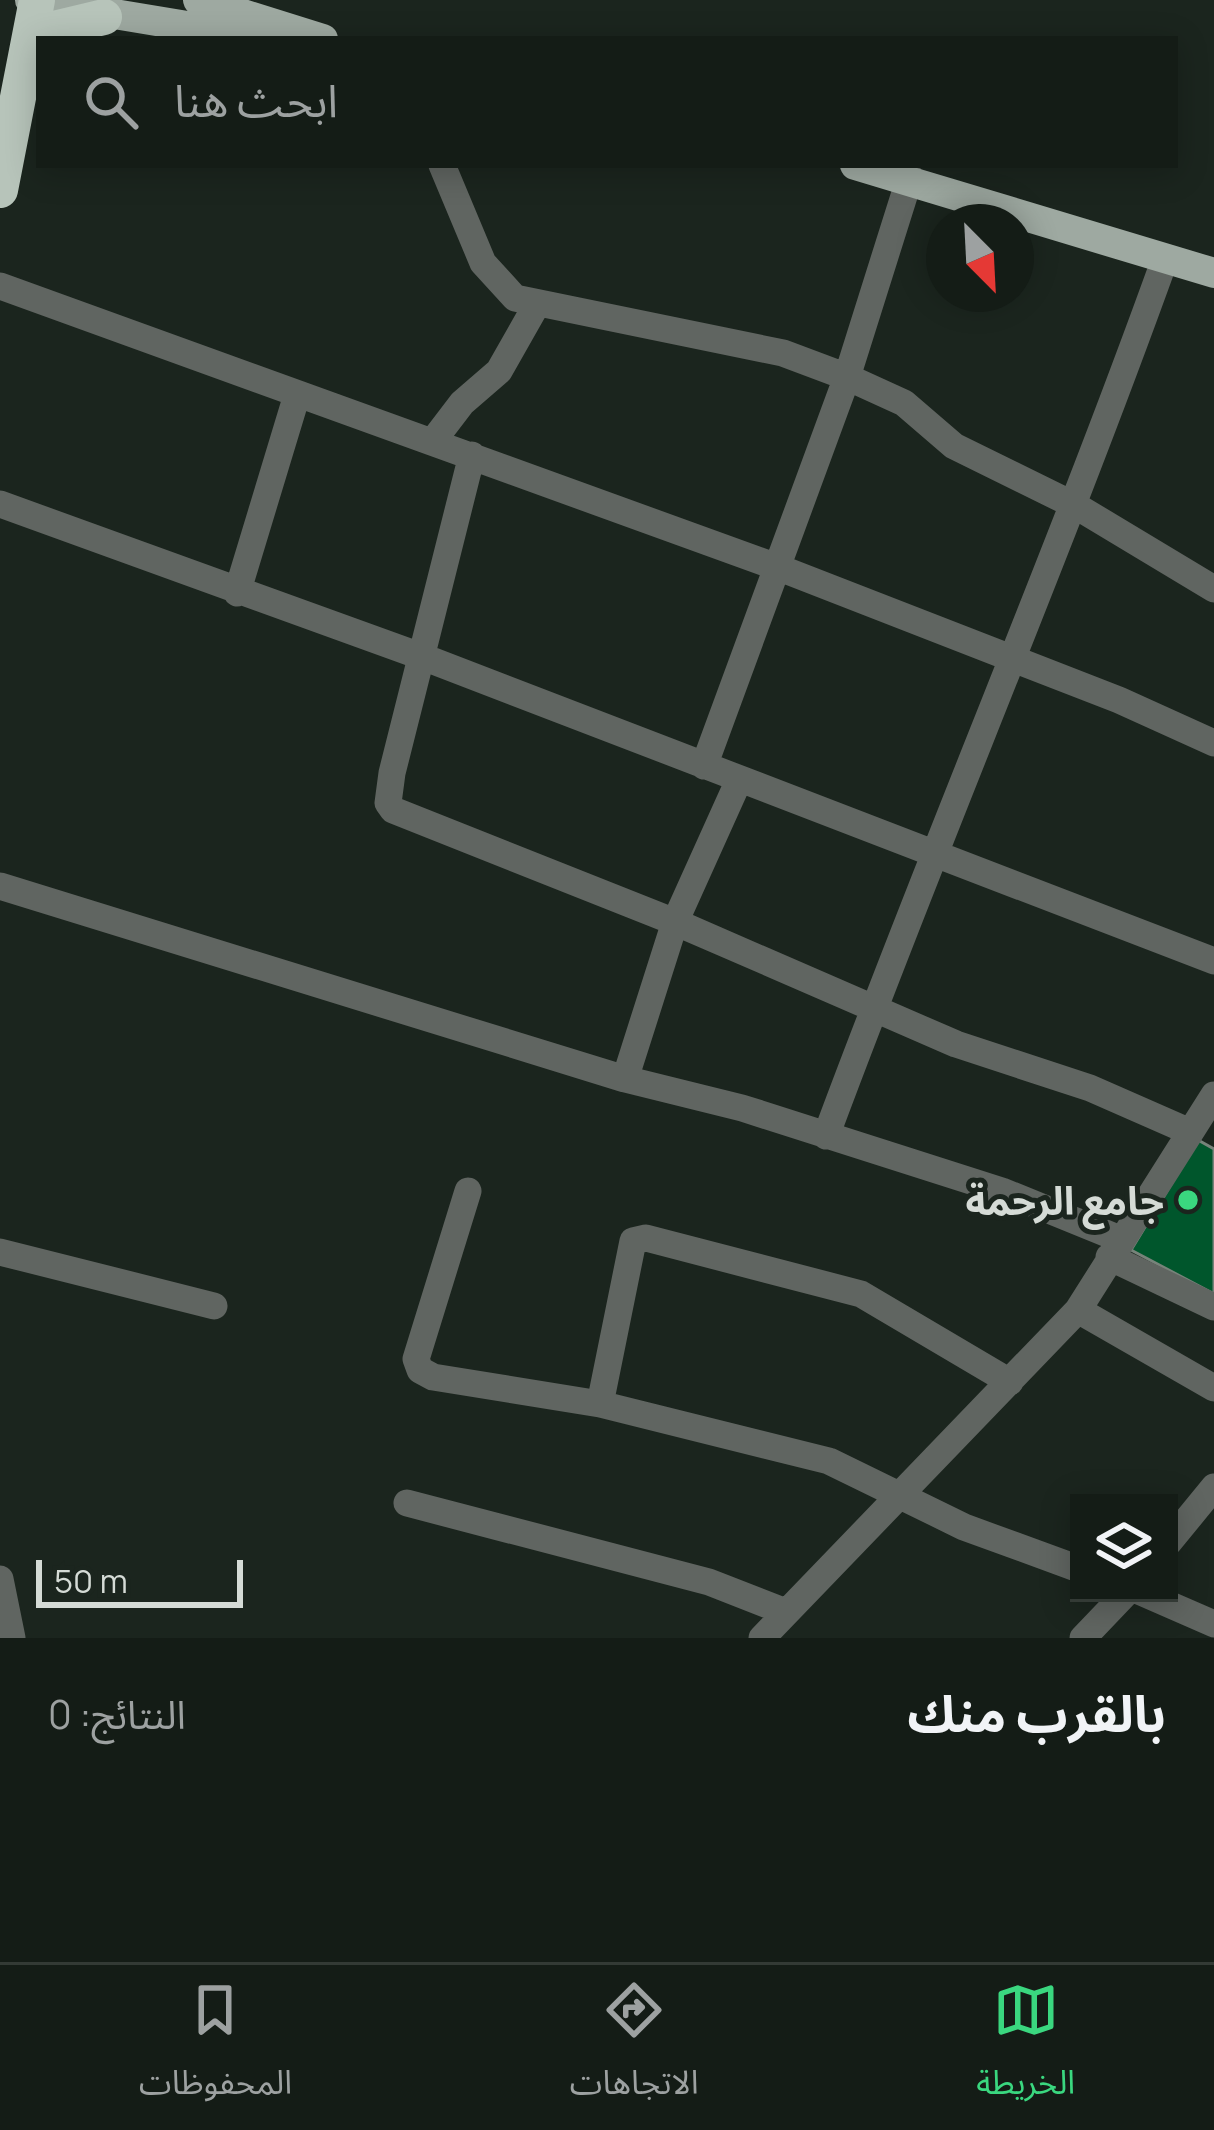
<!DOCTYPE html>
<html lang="ar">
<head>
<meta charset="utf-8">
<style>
	body { margin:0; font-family:Manrope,"Noto Sans Arabic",sans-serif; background:#1d251f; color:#f1f3f6; direction:rtl }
	.controls { position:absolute; right:36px; bottom:36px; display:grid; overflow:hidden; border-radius:0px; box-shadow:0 6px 30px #0003 }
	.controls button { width:108px; height:108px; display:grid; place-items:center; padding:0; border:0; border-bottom:3px solid #333a35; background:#141c16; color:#f1f3f6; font:60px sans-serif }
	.compass { position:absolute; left:926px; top:204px; width:108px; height:108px; border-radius:50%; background:#141c16; box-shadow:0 6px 30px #0003; rotate:156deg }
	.scale { position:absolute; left:36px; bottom:30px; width:207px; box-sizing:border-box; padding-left:12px; border:6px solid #d5dbd6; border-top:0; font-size:33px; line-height:42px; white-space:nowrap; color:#d5dbd6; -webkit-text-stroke:9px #1b251e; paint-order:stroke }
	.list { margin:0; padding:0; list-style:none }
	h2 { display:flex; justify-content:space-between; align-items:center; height:156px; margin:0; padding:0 48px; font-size:51px }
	h2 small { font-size:39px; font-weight:400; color:#9da1a1 }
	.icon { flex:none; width:66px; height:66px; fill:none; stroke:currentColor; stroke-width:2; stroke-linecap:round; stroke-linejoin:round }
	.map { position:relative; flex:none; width:1214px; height:1638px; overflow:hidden; direction:ltr }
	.search { position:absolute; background:#141c16; box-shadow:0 6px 30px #0003; left:36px; right:36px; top:36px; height:132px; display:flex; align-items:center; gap:30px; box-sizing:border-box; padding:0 42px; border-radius:0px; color:#9da1a1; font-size:45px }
	.sheet { height:324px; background:#141c16 }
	nav { display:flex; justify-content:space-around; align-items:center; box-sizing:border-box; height:168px; border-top:3px solid #333a35; background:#141c16; font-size:33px; color:#9da1a1 }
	nav a { display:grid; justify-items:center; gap:6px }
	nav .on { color:#3ad77f }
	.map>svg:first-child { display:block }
	.building { fill:#00562c; stroke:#77837a; stroke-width:3 }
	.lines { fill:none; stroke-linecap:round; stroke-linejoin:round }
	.minor { stroke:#606561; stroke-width:27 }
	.major { stroke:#9ea9a1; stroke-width:30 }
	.highway { stroke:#b7c4ba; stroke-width:36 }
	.poi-dot { fill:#3ad77f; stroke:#1b251e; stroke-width:4.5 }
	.labels { text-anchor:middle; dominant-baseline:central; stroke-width:10; stroke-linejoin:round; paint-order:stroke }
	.poi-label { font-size:39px; font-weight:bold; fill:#d5dbd6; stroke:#1b251e; text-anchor:end }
</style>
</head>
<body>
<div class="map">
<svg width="1214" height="1638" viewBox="0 0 1214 1638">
	<rect width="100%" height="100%" fill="#1b251e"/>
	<path class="building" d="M1198,1140L1214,1149V1294L1131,1250Z"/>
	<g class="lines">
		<path class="minor" d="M442,165L483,263L515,298L783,353L847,377L904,403L954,446L1076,506L1214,589
			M0,286L777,567L1119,700L1214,743
			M433,441L462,403L499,371L537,304
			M472,455L392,773L388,803L393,810L675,922L956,1044L1090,1088L1188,1131
			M0,504L423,657L1214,961
			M237,593L297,395
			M704,766L847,377L910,177
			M0,886L625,1079L742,1108L1002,1191L1120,1239
			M625,1079L675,922L739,780
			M826,1136C935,842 1059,554 1165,259
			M468,1191L416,1359L420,1370L433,1377L600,1404L829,1461L964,1527L1079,1569
			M0,1252L214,1306
			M1109,1257L1214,1307
			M1078,1310L1214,1388
			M600,1404L633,1241L646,1238L861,1294L1010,1382
			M407,1503L709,1582L786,1612
			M1169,1542L1214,1487
			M0,1579L12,1638
			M1143,1593L1214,1624
			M762,1638L1078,1310L1214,1095
			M1083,1638L1126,1593"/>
		<path class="major" d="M30,0L265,39
			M198,0L323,39
			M855,165L1214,273"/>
		<path class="highway" d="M42,39L58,28L104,17
			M0,190L37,0"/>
	</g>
	<circle class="poi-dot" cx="1188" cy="1200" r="12"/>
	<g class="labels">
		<g class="poi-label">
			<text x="1164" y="1200">جامع الرحمة</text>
		</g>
	</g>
</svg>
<div class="controls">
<button><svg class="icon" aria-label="layers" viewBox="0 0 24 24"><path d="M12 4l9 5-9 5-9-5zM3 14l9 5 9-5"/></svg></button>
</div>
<svg class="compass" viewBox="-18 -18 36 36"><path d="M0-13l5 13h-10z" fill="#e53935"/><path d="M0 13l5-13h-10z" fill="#9da1a1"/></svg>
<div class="scale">50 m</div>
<div class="search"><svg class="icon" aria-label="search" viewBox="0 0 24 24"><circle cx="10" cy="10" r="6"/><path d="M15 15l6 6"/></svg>ابحث هنا</div>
</div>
<section class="sheet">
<h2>بالقرب منك<small>النتائج: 0</small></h2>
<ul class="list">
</ul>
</section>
<nav>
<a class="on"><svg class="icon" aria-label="map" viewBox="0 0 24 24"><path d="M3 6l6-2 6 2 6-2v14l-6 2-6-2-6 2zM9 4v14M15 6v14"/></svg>الخريطة</a>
<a><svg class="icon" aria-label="directions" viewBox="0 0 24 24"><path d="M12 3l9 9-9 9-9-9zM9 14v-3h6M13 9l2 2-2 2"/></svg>الاتجاهات</a>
<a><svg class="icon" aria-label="saved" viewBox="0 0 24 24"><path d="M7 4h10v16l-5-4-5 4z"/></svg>المحفوظات</a>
</nav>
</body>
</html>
